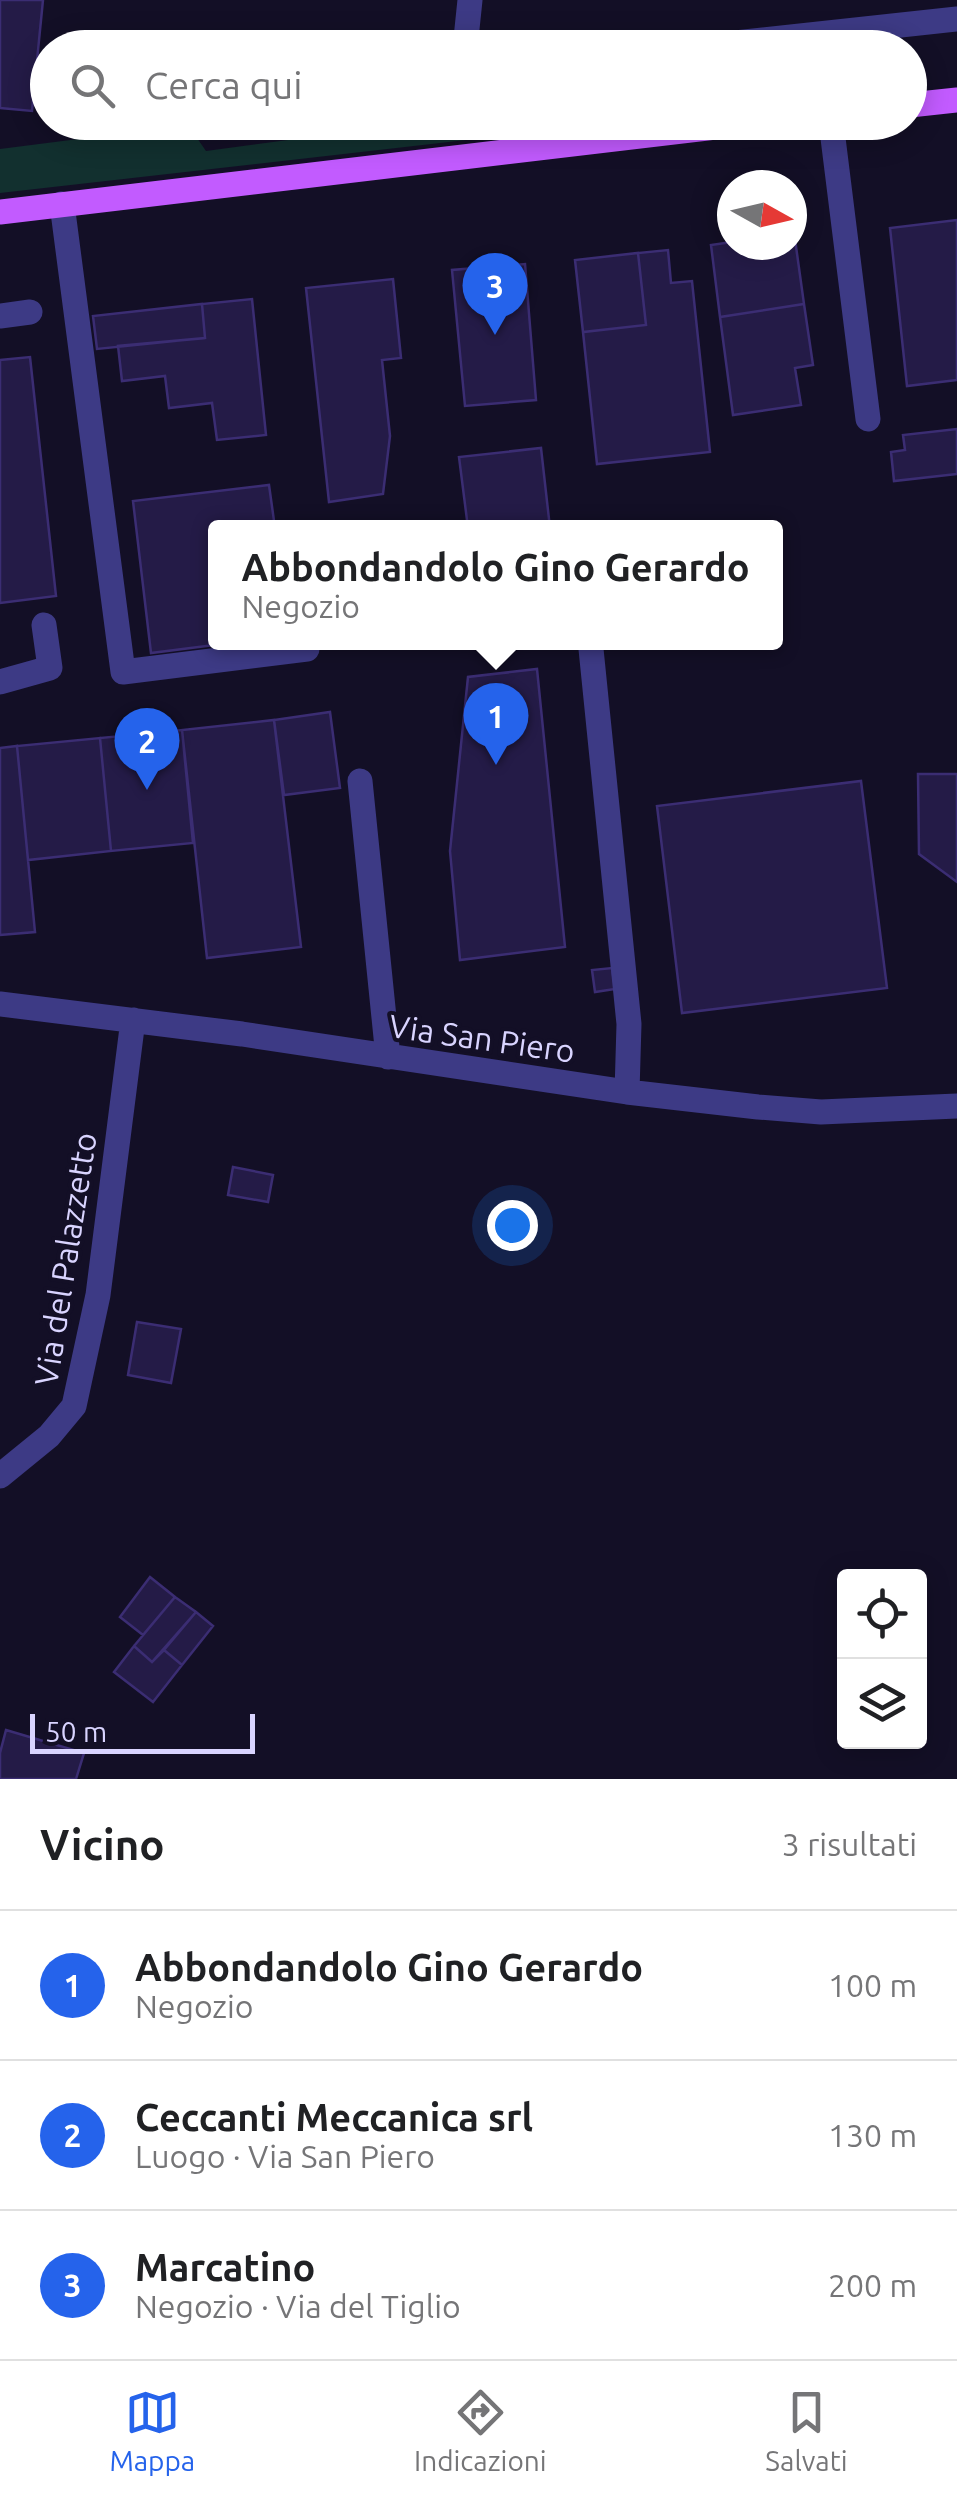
<!DOCTYPE html>
<html lang="it">
<head>
<meta charset="utf-8">
<style>
	body { margin:0; font-family:Ubuntu,sans-serif; background:#f2f2f2; color:#202124 }
	.controls { position:absolute; right:30px; bottom:30px; display:grid; overflow:hidden; border-radius:10px; box-shadow:0 5px 25px #0003 }
	.controls button { width:90px; height:90px; display:grid; place-items:center; padding:0; border:0; border-bottom:2px solid #e0e0e0; background:#fff; color:#202124; font:50px sans-serif }
	.compass { position:absolute; left:717px; top:170px; width:90px; height:90px; border-radius:50%; background:#fff; box-shadow:0 5px 25px #0003; rotate:98deg }
	.scale { position:absolute; left:30px; bottom:25px; width:225px; box-sizing:border-box; padding-left:10px; border:5px solid #d9d4ff; border-top:0; font-size:28px; line-height:35px; white-space:nowrap; color:#d9d4ff; -webkit-text-stroke:8px #130f26; paint-order:stroke }
	.you { position:absolute; left:512px; top:1225px; width:35px; height:35px; margin:-25px; border:8px solid #fff; border-radius:50%; background:#1a73e8; box-shadow:0 0 0 15px #1a73e833 }
	.badge { display:grid; place-items:center; width:65px; height:65px; border-radius:50%; background:#2563eb; color:#fff; font-size:32px; font-weight:700 }
	.pin { position:absolute; translate:-50% -82px; filter:drop-shadow(0 2px 5px #0008) }
	.pin::after { content:''; position:absolute; top:52px; width:35px; height:30px; background:inherit; clip-path:polygon(0 0,100% 0,50% 100%) }
	.popup { position:absolute; left:208px; top:520px; width:575px; height:130px; box-sizing:border-box; display:grid; place-content:center; border-radius:10px; background:#fff; filter:drop-shadow(0 2px 8px #0005); font-size:32px; white-space:nowrap; color:#757577 }
	.popup b { font-size:38px; color:#202124 }
	.popup::after { content:''; position:absolute; left:50%; top:100%; margin-left:-20px; border:20px solid transparent; border-top-color:#fff }
	.list { margin:0; padding:0; list-style:none }
	h2 { display:flex; justify-content:space-between; align-items:center; height:130px; margin:0; padding:0 40px; font-size:42px }
	h2 small { font-size:32px; font-weight:400; color:#757577 }
	.list li { display:grid; grid-template-columns:65px 1fr auto; gap:30px; align-items:center; box-sizing:border-box; height:150px; padding:0 40px; border-top:2px solid #e0e0e0 }
	.list b { display:block; font-size:38px; white-space:nowrap }
	.list p { margin:0; font-size:32px; white-space:nowrap; color:#757577 }
	.list em { font-size:32px; font-style:normal; color:#757577 }
	.icon { flex:none; width:55px; height:55px; fill:none; stroke:currentColor; stroke-width:2; stroke-linecap:round; stroke-linejoin:round }
	.map { position:relative; flex:none; width:957px; height:1779px; overflow:hidden }
	.search { position:absolute; background:#fff; box-shadow:0 5px 25px #0003; left:30px; right:30px; top:30px; height:110px; display:flex; align-items:center; gap:25px; box-sizing:border-box; padding:0 35px; border-radius:55px; color:#757577; font-size:38px }
	.sheet { height:580px; background:#fff }
	nav { display:flex; justify-content:space-around; align-items:center; box-sizing:border-box; height:140px; border-top:2px solid #e0e0e0; background:#fff; font-size:28px; color:#757577 }
	nav a { display:grid; justify-items:center; gap:5px }
	nav .on { color:#2563eb }
	.map>svg:first-child { display:block }
	.green { fill:#12302f }
	.building { fill:#241b47; stroke:#3b2d73; stroke-width:2.5 }
	.lines { fill:none; stroke-linecap:round; stroke-linejoin:round }
	.minor { stroke:#3d3a85; stroke-width:25 }
	.major { stroke:#c25bff; stroke-width:25 }
	.labels { text-anchor:middle; dominant-baseline:central; stroke-width:8; stroke-linejoin:round; paint-order:stroke }
	.street-label { font-size:32px; fill:#d9d4ff; stroke:#130f26 }
</style>
</head>
<body>
<div class="map">
<svg width="957" height="1779" viewBox="0 0 957 1779">
	<rect width="100%" height="100%" fill="#130f26"/>
	<path class="green" d="M375,123H616L0,193V149L188,125L206,151L371,129Z"/>
	<path class="building" d="M0,0H43L32,111L0,108Z
		M957,220V380L907,386L890,228Z
		M794,232L804,304L720,317L711,245L732,242V245H792Z
		M668,250L671,283L692,281L710,452L597,464L583,332L646,325L638,253Z
		M638,253L646,325L583,332L575,260Z
		M525,264L536,400L465,406L452,270Z
		M393,279L401,358L382,360L390,436L383,494L329,502L306,288Z
		M252,299L266,435L217,440L212,403L169,408L165,376L122,381L118,346L205,338L202,304Z
		M202,304L205,338L97,349L93,316Z
		M804,304L813,365L795,368L801,405L733,415L720,317Z
		M30,357L56,596L0,603V360Z
		M957,429V474L894,481L891,452L905,450L903,435Z
		M541,448L550,528H468L459,457Z
		M269,485L275,528H216V642H238L151,653L133,501Z
		M537,669L565,947L460,960L450,851L468,677Z
		M330,712L340,788L284,795L274,720Z
		M274,720L301,947L207,958L182,730Z
		M182,730L193,843L111,851L100,738Z
		M100,738L111,851L28,860L17,746Z
		M17,746L35,932L0,935V748Z
		M918,774H957V882L919,854Z
		M861,781L887,988L682,1013L657,806Z
		M612,968L615,989L595,992L592,970Z
		M233,1167L273,1175L268,1202L228,1195Z
		M137,1322L181,1329L171,1383L128,1375Z
		M150,1577L175,1597L143,1635L120,1617Z
		M175,1597L196,1612L152,1662L134,1646Z
		M196,1612L213,1626L182,1665L164,1650Z
		M134,1646L152,1662L164,1650L182,1665L153,1702L114,1672Z
		M6,1730L84,1753L76,1779H0V1753Z"/>
	<g class="lines">
		<path class="minor" d="M465,48L470,0
			M689,48L957,19
			M831,122L868,419
			M62,204L123,672L307,649
			M0,316L30,312
			M591,649L629,1024L627,1092
			M0,682L50,668L44,625
			M360,781L388,1057
			M0,1004L242,1034L627,1092L758,1107L821,1112L957,1106
			M0,1476L49,1436L74,1406L98,1295L133,1020"/>
		<path class="major" d="M910,105L957,100
			M0,212L758,122"/>
	</g>
	<g class="labels">
		<g class="street-label">
			<text transform="translate(482 1038) rotate(8)">Via San Piero</text>
			<text transform="translate(65 1259) rotate(-81)">Via del Palazzetto</text>
		</g>
	</g>
</svg>
<div class="controls">
<button><svg class="icon" aria-label="locate" viewBox="0 0 24 24"><circle cx="12" cy="12" r="6"/><path d="M12 2v4M12 18v4M2 12h4M18 12h4"/></svg></button>
<button><svg class="icon" aria-label="layers" viewBox="0 0 24 24"><path d="M12 4l9 5-9 5-9-5zM3 14l9 5 9-5"/></svg></button>
</div>
<svg class="compass" viewBox="-18 -18 36 36"><path d="M0-13l5 13h-10z" fill="#e53935"/><path d="M0 13l5-13h-10z" fill="#757577"/></svg>
<div class="scale">50 m</div>
<div class="you"></div>
<div class="pin badge" style="left:496px;top:765px">1</div>
<div class="popup"><b>Abbondandolo Gino Gerardo</b>Negozio</div>
<div class="pin badge" style="left:147px;top:790px">2</div>
<div class="pin badge" style="left:495px;top:335px">3</div>
<div class="search"><svg class="icon" aria-label="search" viewBox="0 0 24 24"><circle cx="10" cy="10" r="6"/><path d="M15 15l6 6"/></svg>Cerca qui</div>
</div>
<section class="sheet">
<h2>Vicino<small>3 risultati</small></h2>
<ul class="list">
<li><span class="badge">1</span><div><b>Abbondandolo Gino Gerardo</b><p>Negozio</p></div><em>100 m</em></li>
<li><span class="badge">2</span><div><b>Ceccanti Meccanica srl</b><p>Luogo · Via San Piero</p></div><em>130 m</em></li>
<li><span class="badge">3</span><div><b>Marcatino</b><p>Negozio · Via del Tiglio</p></div><em>200 m</em></li>
</ul>
</section>
<nav>
<a class="on"><svg class="icon" aria-label="map" viewBox="0 0 24 24"><path d="M3 6l6-2 6 2 6-2v14l-6 2-6-2-6 2zM9 4v14M15 6v14"/></svg>Mappa</a>
<a><svg class="icon" aria-label="directions" viewBox="0 0 24 24"><path d="M12 3l9 9-9 9-9-9zM9 14v-3h6M13 9l2 2-2 2"/></svg>Indicazioni</a>
<a><svg class="icon" aria-label="saved" viewBox="0 0 24 24"><path d="M7 4h10v16l-5-4-5 4z"/></svg>Salvati</a>
</nav>
</body>
</html>
